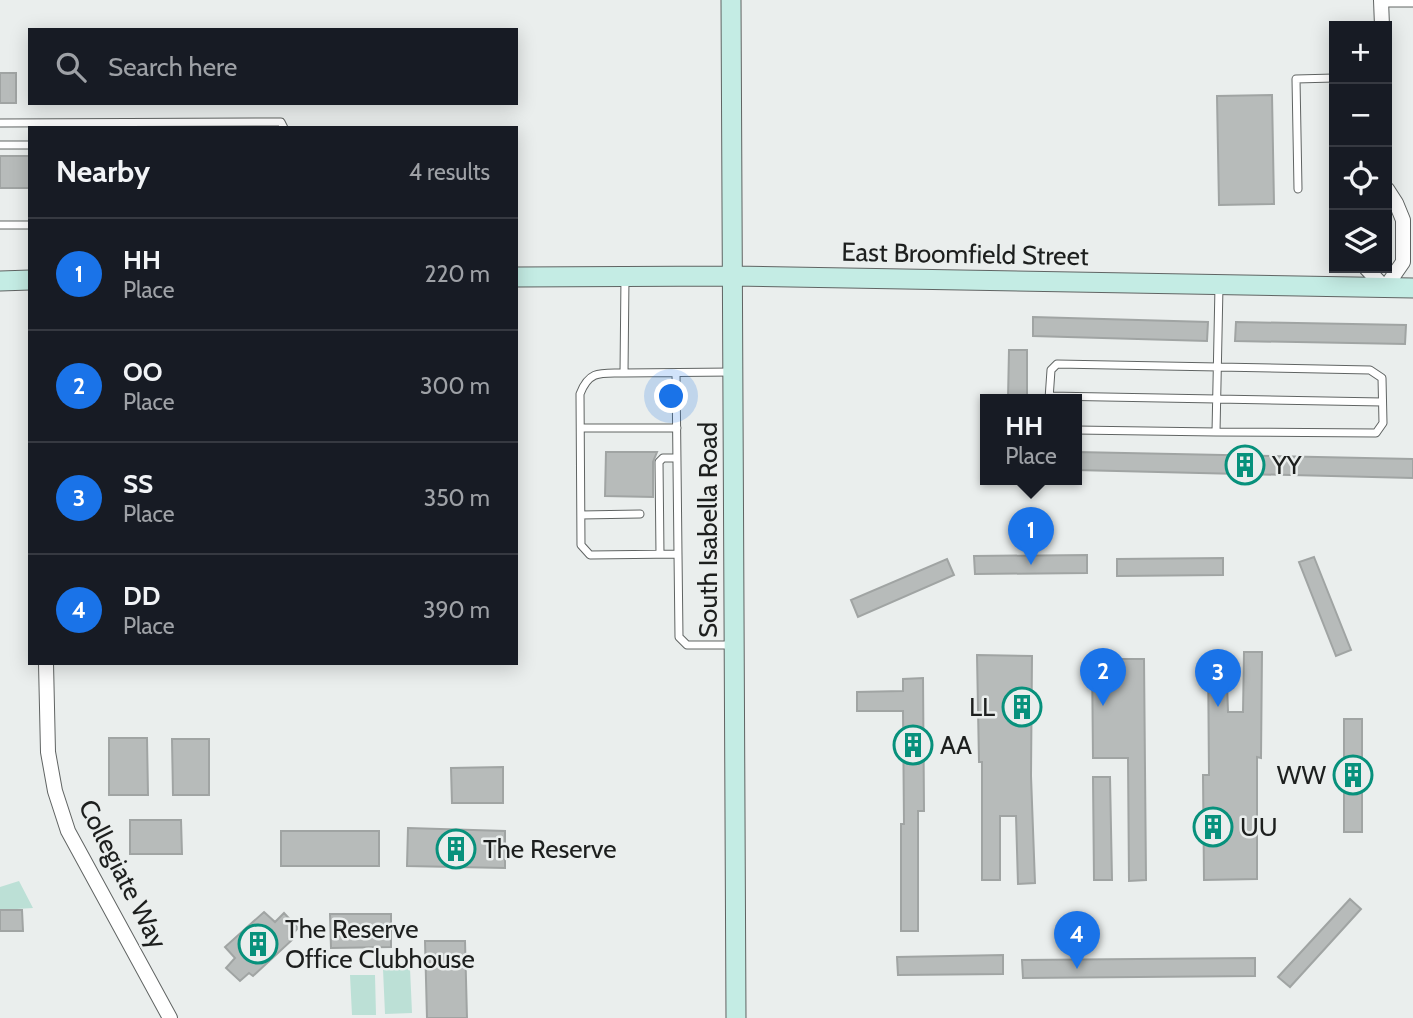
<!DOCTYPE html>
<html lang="en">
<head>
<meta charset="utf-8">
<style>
	body { margin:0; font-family:Cabin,sans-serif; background:#20242c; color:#f1f3f6 }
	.controls { position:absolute; right:21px; top:21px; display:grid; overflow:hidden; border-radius:0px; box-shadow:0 4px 18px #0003 }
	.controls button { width:63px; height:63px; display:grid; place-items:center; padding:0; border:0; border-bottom:2px solid #363941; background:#171b24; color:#f1f3f6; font:35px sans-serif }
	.you { position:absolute; left:672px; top:397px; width:24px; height:24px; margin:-18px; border:5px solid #fff; border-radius:50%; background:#1a73e8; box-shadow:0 0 0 10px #1a73e833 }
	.badge { display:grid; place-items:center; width:46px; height:46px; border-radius:50%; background:#1a73e8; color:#fff; font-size:23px; font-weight:700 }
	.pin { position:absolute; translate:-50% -58px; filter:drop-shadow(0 2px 4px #0008) }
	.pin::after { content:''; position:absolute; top:37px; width:24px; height:21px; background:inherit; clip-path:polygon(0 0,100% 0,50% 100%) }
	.popup { position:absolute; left:980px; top:394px; width:102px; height:91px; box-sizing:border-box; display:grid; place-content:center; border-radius:0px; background:#171b24; filter:drop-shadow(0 2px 5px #0005); font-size:23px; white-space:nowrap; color:#9ea1a6 }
	.popup b { font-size:26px; color:#f1f3f6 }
	.popup::after { content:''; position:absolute; left:50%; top:100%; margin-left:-14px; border:14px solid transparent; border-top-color:#171b24 }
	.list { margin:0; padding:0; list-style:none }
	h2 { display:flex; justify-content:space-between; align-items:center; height:91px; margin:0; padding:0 28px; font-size:30px }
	h2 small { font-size:23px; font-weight:400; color:#9ea1a6 }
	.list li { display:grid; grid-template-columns:46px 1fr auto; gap:21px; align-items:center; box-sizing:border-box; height:112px; padding:0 28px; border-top:2px solid #363941 }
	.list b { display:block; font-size:26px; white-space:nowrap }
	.list p { margin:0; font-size:23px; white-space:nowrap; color:#9ea1a6 }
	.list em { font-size:23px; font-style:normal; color:#9ea1a6 }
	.icon { flex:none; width:38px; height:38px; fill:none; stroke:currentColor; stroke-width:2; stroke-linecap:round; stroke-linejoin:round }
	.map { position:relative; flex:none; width:1413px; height:1018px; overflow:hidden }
	.search { position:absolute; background:#171b24; box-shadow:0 4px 18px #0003; left:28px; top:28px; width:490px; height:77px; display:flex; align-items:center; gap:18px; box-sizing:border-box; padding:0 24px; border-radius:0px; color:#9ea1a6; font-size:26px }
	.panel { position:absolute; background:#171b24; box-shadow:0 4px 18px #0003; left:28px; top:126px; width:490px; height:539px; border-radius:0px }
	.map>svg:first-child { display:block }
	.green { fill:#bce0d6 }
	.building { fill:#b7bbba; stroke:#a0a4a3; stroke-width:2 }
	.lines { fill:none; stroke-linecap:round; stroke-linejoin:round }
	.lane-casing { stroke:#606463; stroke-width:9 }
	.street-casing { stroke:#606463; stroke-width:16 }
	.secondary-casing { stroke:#606463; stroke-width:21 }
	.lane { stroke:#fff; stroke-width:7 }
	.street { stroke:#fff; stroke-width:14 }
	.secondary { stroke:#c4ece4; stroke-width:19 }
	.labels { text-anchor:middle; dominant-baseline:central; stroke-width:5; stroke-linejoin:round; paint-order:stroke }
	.street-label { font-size:26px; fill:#1d1f1e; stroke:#eaeeed }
	.poi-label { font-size:26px; fill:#1d1f1e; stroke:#eaeeed; text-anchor:start }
</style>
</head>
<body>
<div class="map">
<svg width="1413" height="1018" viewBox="0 0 1413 1018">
	<rect width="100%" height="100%" fill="#eaeeed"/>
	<path class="green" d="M19,881L33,908L0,910V887Z
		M410,968L412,1013L385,1014L383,969Z
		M350,975H375L376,1015H352Z"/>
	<path class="building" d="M0,73H16V103H0Z
		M1272,95L1274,204L1219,205L1217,96Z
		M0,156H30V188H0Z
		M1033,317L1208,322L1207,341L1033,336Z
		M1236,322L1406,325L1405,344L1235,341Z
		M1009,350H1027V399H1008Z
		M606,452H657L653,462V497L605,496Z
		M1076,452L1413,459V478L1076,470Z
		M1087,555V573L975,574L974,556Z
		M1314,557L1351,650L1336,656L1299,562Z
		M1223,558V575L1117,576V559Z
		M947,559L954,575L858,617L851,600Z
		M1244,652H1262L1261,758L1257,757V879L1204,880L1203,775H1209L1208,653L1226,654L1228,712H1243Z
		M1092,654H1113V659H1144L1146,880L1129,881L1128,758H1093Z
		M977,655L1032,656L1031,776L1035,883L1018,884L1016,816H1000V880H982V762H979Z
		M923,678L924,811H918V931H901V824H904L903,711H857V692L903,691V679Z
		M1344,719H1362V832H1344Z
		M109,738H147L148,795H109Z
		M172,739H209V795H173Z
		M503,767V803H452L451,768Z
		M1093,777H1110L1112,880H1094Z
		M130,820H181L182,854H130Z
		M408,828L505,831V868L407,866Z
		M281,831H379V866H281Z
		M1350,899L1361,909L1290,987L1278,977Z
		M0,910H22L23,931H0Z
		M264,912L275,922L284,913L298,928L289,938L292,940L253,976L249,973L240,981L226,968L235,958L225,947Z
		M330,914H391V947L331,948Z
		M425,941H465L467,1018H427Z
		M1003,955V974L898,975L897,957Z
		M1255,958V976L1023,978L1022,960Z"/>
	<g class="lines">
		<defs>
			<path id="lane" d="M1381,3H1413
				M0,123L281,122L284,128
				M0,145H30
				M1298,189L1296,79L1334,78
				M0,225H30
				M625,277L624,373L733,372
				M624,373C601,373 589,370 580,394L581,545L590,555L678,554L679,637L687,645H732
				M676,373L678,554
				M1049,396L1382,402
				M1049,399L1051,370L1057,364L1370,370L1382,378L1383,423L1376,433L1216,432L1219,286
				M581,428H677
				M1076,430L1216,432
				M581,515L640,514
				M660,554L659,462L663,458H677"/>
			<path id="street" d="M1381,0L1382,26
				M1366,268L1385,288L1403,262V220L1396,203L1387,189
				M46,663L48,752L55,791L68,831L170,1018"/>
			<path id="secondary" d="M731,0L736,1018
				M516,277L733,276L1413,288
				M0,281L30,280"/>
		</defs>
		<use href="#lane" class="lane-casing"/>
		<use href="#street" class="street-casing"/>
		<use href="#secondary" class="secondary-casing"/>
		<use href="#lane" class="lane"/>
		<use href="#street" class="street"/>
		<use href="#secondary" class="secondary"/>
	</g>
	<defs>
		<symbol id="building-ring" viewBox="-11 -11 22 22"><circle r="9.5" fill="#eaeeed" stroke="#07917c" stroke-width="1.5"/><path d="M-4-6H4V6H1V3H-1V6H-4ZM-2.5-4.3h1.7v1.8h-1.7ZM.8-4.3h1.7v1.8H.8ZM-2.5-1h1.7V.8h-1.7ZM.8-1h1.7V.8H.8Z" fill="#07917c"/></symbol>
	</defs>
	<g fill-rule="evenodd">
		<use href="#building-ring" x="1223" y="443" width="44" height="44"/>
		<use href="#building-ring" x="1000" y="685" width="44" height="44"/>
		<use href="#building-ring" x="891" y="723" width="44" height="44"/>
		<use href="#building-ring" x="1331" y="753" width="44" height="44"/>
		<use href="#building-ring" x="1191" y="805" width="44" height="44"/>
		<use href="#building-ring" x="434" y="827" width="44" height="44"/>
		<use href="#building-ring" x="236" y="922" width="44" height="44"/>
	</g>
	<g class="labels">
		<g class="street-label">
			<text transform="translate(965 254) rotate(1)">East Broomfield Street</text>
			<text transform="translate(708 530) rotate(-90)">South Isabella Road</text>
			<text transform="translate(123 874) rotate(63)">Collegiate Way</text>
		</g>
		<g class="poi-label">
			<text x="1272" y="465">YY</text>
			<text x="995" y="707" text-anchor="end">LL</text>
			<text x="940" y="745">AA</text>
			<text x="1326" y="775" text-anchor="end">WW</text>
			<text x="1240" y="827">UU</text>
			<text x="483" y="849">The Reserve</text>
			<text x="285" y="929">The Reserve<tspan x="285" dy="30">Office Clubhouse</tspan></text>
		</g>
	</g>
</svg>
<div class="controls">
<button>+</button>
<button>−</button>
<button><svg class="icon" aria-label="locate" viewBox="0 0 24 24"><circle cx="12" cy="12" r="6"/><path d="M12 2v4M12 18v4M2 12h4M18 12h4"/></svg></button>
<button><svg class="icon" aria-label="layers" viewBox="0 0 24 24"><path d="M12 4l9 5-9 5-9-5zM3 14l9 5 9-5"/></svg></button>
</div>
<div class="you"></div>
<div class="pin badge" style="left:1031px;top:565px">1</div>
<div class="popup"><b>HH</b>Place</div>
<div class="pin badge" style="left:1103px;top:706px">2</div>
<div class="pin badge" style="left:1218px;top:707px">3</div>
<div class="pin badge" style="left:1077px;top:969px">4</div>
<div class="search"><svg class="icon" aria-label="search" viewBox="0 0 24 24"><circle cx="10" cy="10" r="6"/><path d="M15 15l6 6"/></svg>Search here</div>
<section class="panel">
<h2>Nearby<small>4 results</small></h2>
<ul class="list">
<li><span class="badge">1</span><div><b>HH</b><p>Place</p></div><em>220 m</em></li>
<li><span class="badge">2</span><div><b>OO</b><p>Place</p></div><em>300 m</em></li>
<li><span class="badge">3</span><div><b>SS</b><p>Place</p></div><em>350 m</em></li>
<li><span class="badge">4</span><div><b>DD</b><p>Place</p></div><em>390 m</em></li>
</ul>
</section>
</div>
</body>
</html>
